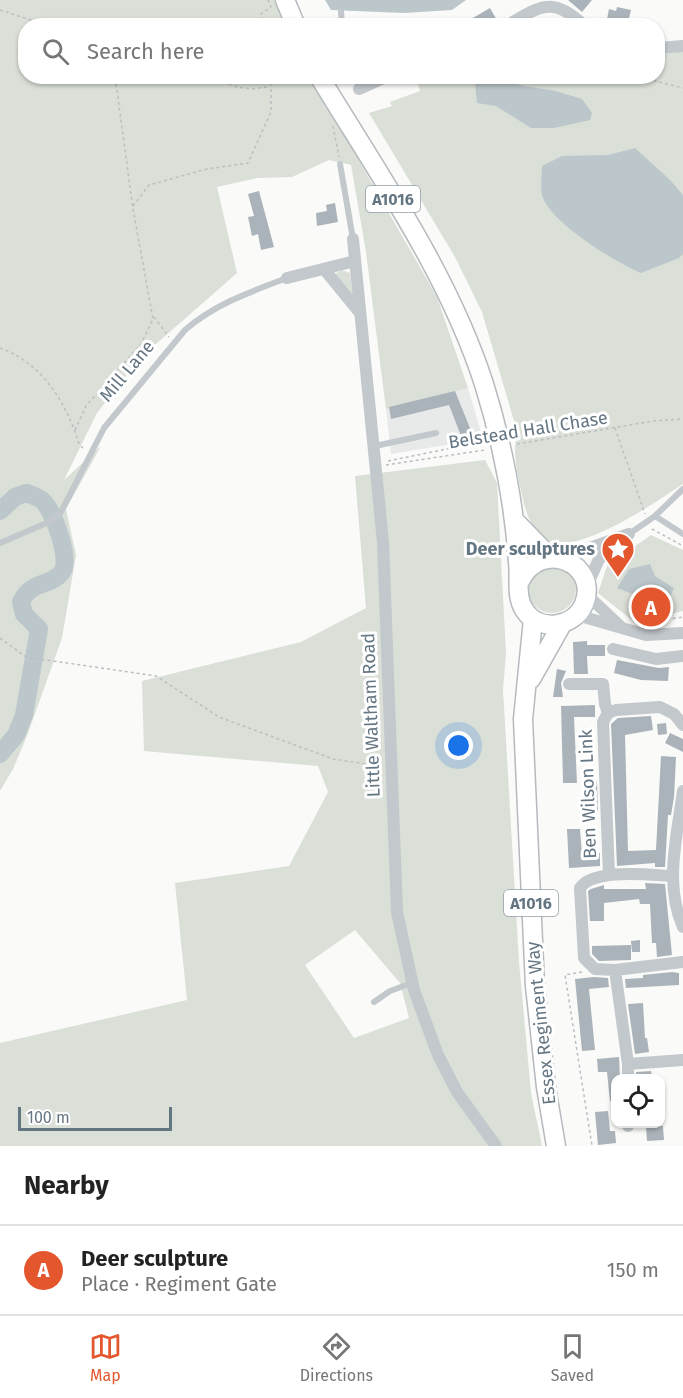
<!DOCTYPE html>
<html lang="en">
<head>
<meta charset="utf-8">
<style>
	body { margin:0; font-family:"Fira Sans",sans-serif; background:#f2f2f2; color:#222 }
	.controls { position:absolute; right:18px; bottom:18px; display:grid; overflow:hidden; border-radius:12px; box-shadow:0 2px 4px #0004 }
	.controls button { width:54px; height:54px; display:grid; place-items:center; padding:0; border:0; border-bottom:2px solid #e0e0e0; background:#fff; color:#222; font:30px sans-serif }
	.scale { position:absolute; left:18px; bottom:15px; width:154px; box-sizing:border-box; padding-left:6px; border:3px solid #657683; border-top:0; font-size:16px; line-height:21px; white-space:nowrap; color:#657683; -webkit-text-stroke:4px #fff; paint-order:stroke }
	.you { position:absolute; left:459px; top:746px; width:21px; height:21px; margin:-15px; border:4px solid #fff; border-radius:50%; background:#1a73e8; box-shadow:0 0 0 9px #1a73e833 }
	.badge { display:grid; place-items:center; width:39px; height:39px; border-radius:50%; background:#e4572e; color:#fff; font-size:20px; font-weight:700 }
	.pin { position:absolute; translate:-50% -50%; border:3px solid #fff; box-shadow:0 2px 6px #0006 }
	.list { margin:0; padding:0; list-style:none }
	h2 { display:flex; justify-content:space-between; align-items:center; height:78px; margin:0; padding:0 24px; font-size:26px }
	h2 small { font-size:20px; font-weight:400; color:#767676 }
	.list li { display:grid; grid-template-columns:39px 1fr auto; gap:18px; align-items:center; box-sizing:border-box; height:90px; padding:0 24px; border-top:2px solid #e0e0e0 }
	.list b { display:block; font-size:22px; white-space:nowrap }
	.list p { margin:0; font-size:20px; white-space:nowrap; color:#767676 }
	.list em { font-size:20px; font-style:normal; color:#767676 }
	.icon { flex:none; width:33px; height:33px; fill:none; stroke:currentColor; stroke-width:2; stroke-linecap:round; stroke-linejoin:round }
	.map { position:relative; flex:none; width:683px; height:1146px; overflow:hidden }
	.search { position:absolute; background:#fff; box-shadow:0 2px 4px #0004; left:18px; right:18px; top:18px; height:66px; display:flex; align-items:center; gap:15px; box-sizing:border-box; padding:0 21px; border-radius:24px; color:#767676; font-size:22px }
	.sheet { height:168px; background:#fff }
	nav { display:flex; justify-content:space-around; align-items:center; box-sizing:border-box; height:84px; border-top:2px solid #e0e0e0; background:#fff; font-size:16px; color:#767676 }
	nav a { display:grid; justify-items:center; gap:3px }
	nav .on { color:#e4572e }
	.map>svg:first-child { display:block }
	.built { fill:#e8e9e9 }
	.green { fill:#dadfd7; fill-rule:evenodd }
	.water { fill:#bbc7cb }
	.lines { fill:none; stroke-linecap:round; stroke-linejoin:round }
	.river { stroke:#bbc7cb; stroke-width:18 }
	.building { fill:#aab3b9 }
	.primary-casing { stroke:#b5babe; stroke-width:21 }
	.path { stroke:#bbbfc2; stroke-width:1.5; stroke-dasharray:3 3; stroke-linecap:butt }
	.service { stroke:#c3c8cc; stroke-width:6 }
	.minor { stroke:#c3c8cc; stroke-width:12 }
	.primary { stroke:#fff; stroke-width:18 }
	.labels { text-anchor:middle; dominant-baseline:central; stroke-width:6; stroke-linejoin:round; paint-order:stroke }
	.shield { fill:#fff; stroke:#939fa8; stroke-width:1.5 }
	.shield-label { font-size:16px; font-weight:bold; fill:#657683 }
	.street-label { font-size:18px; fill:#657683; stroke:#fff }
	.poi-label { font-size:18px; font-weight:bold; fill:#657683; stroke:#fff; text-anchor:end }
</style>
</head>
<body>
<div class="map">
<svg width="683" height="1146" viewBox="0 0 683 1146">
	<rect width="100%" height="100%" fill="#fafaf8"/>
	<path class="built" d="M468,388L483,439L391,454L386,409Z"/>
	<path class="green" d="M0,0H274L286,25L26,26V76L311,77L437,297L468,388L386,409L366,252L351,165L329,160L292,177L257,178L217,187L237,273L140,358L97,413L64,480L101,446L66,509L76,555L62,638L27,736L13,769L0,791Z
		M683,51V484C656,502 586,550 554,542C535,538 527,517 523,500C518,476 512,455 517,431L482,312L455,257L369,113L392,106L390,102L420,91L416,77L658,76V55Z
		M342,270L350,273L353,298L335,274Z
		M485,460L497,483L506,653L503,690L519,962L531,1093L542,1146H0V1043L187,1000L175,883L289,866L328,792L318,766L144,751L142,681L301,642L366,608L355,476ZM355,930L400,983L409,1018L354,1038L305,965Z
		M651,535L683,550V611L634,622L598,593L607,566Z
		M528 589a24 24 0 1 1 48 0a24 24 0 1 1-48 0Z"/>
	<path class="water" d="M325,0H466L452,10L404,13L331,10Z
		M494,77L524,86L556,91L582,99L592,113L590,120L554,128H531L496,106L477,103L475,83Z
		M635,148L670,180L683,195V254L679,258L641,273C615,262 549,222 542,195C540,186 542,175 542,166L562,156L608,155Z
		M650,564L655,576L674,588L669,599H646L617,588L629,569Z"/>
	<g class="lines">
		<path class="river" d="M0,511L15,497L26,493C33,495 38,497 43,501C54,512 71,560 62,572C51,587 31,580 21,602L24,614L39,629L24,715L16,735L0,754"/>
	</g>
	<path class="building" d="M568,0H592L582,12Z
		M617,7L631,10L627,26H613L614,20L607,19L609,9L616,11Z
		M490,8L498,22L492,25L459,26Z
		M259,191L274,247L261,250L258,234L252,236L248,217L254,216L248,194Z
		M335,203L338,222L317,226L316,213L327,211L326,205Z
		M455,391L474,438L463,441L449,405L391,419L389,407Z
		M587,641V645H605V656H587L588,674H574L573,642Z
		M617,660L659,668L669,667L668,681L641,680L614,673Z
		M557,669L566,671L561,683L563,697H553Z
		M595,705V717H574L577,783H563L561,706Z
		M651,716L653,730L625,735L628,851L656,850L661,756L676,757L674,797L671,815H668L665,867H655V863L617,866L611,724L618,718Z
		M666,723L667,734L658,735L657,724Z
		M670,733L683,739V752L665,743Z
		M585,781H597L598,811H586Z
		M567,829H580L582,854L600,853V866L569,868Z
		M645,883L665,884L672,955L657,957L656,943H652L650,904H640L639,899L604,903V921H590L588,891L591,889L604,885V889H646Z
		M640,940V952H632L631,941Z
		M631,945V960L599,961L592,954V946Z
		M672,972L679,973V985L626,988L625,979L643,978V975Z
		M594,977L608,978L609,987L589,989L595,1050L582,1051L575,979Z
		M643,1003L645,1038H647L649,1052L635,1054L628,1004Z
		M619,1057L620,1078H615V1100L610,1101L607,1072H598L597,1059Z
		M651,1071L652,1078H636V1072Z
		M608,1111L610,1131H615L616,1143L598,1145L595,1112Z
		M663,1126L664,1140L647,1141L646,1127Z"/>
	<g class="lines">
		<defs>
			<path id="primary" d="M285,0L296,26
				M319,76C379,175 448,273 484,384C502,442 514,502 518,562C520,578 515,597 525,611C539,632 574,628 584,604C600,563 541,538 520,581
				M515,521L550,557
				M533,619L523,719L535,986L546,1087L556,1146
				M531,679L562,624"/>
		</defs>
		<use href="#primary" class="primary-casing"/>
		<path class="path" d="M0,10L49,26
			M265,26L261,14L271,7L268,0
			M206,76L237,87L253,89L266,87L273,77
			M437,76V78
			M636,76L683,88
			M333,126L339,157
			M133,206L149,185L207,169L248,163L271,112V84L274,76
			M154,317L169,337
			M0,348C37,361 60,393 74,429C78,437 76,443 84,449
			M615,428L645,514
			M75,430L86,406L141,344L153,319L133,209L115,76
			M517,444L653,421L683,419
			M388,461L486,441
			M386,465L485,450
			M652,529L683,546
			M649,622L683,617
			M0,638L26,657L156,676L219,717L333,759L379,766
			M582,972L565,975L592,1146"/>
		<path class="service" d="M341,11L342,26
			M340,164L353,239
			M375,446L436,433
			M655,516L683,534
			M629,534L655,516L683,489
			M0,543L49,522L61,512L104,428L185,330C215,304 250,292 287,278
			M374,1002L390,991L412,983"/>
		<path class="minor" d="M512,26L513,22C546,2 555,0 585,26
			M658,48L683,46
			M359,89L388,76
			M353,239L383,542L397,912L414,990L438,1055L457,1092L496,1146
			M324,269L360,313
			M287,278L355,261
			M562,558L629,534
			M586,588L599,559L623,539
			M586,594L620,626
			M577,615L646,635L683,633
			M613,649L656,659L683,656
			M569,684H603L605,704L608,713
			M683,791C677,836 664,884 683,927
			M609,875L603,722L608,713L616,710L660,707L674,714L683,725
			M672,876C650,875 593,868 580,888L584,958L595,969L615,970L683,962
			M615,970L628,1064L683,1060
			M628,1078V1064
			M628,1126V1124"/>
		<use href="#primary" class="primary"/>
	</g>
	<defs>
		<symbol id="sight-pin" viewBox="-11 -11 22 30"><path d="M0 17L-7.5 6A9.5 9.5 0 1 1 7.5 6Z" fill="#e4572e" stroke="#fff"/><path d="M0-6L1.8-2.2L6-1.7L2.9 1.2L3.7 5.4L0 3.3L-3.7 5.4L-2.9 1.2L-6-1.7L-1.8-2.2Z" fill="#fff"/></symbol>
	</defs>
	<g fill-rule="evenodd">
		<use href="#sight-pin" x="599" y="530" width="38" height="52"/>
	</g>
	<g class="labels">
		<g class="shield">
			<rect x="366" y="186" width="54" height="26" rx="4.5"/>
			<rect x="504" y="890" width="54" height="26" rx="4.5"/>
		</g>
		<g class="shield-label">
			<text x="393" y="199">A1016</text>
			<text x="531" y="903">A1016</text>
		</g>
		<g class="street-label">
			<text transform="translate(127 371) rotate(-50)">Mill Lane</text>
			<text transform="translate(528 430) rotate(-9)">Belstead Hall Chase</text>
			<text transform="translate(371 715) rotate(-92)">Little Waltham Road</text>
			<text transform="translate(588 794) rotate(-92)">Ben Wilson Link</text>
			<text transform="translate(541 1023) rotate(-96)">Essex Regiment Way</text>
		</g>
		<g class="poi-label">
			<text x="595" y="549">Deer sculptures</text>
		</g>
	</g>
</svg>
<div class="controls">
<button><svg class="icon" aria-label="locate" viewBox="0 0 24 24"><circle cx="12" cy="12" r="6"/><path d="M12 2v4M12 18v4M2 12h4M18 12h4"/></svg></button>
</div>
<div class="scale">100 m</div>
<div class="you"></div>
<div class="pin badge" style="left:651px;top:607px">A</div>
<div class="search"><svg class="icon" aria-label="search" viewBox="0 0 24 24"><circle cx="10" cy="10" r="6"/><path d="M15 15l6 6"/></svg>Search here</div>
</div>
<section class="sheet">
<h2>Nearby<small></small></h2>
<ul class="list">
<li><span class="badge">A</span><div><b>Deer sculpture</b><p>Place · Regiment Gate</p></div><em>150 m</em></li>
</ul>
</section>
<nav>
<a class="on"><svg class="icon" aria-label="map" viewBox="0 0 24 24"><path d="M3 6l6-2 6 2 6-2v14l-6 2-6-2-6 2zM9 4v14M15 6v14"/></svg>Map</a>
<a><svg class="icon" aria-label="directions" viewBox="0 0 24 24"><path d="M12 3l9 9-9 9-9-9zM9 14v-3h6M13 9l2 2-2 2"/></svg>Directions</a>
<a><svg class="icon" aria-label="saved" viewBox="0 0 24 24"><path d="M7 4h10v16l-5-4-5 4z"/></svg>Saved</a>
</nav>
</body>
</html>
